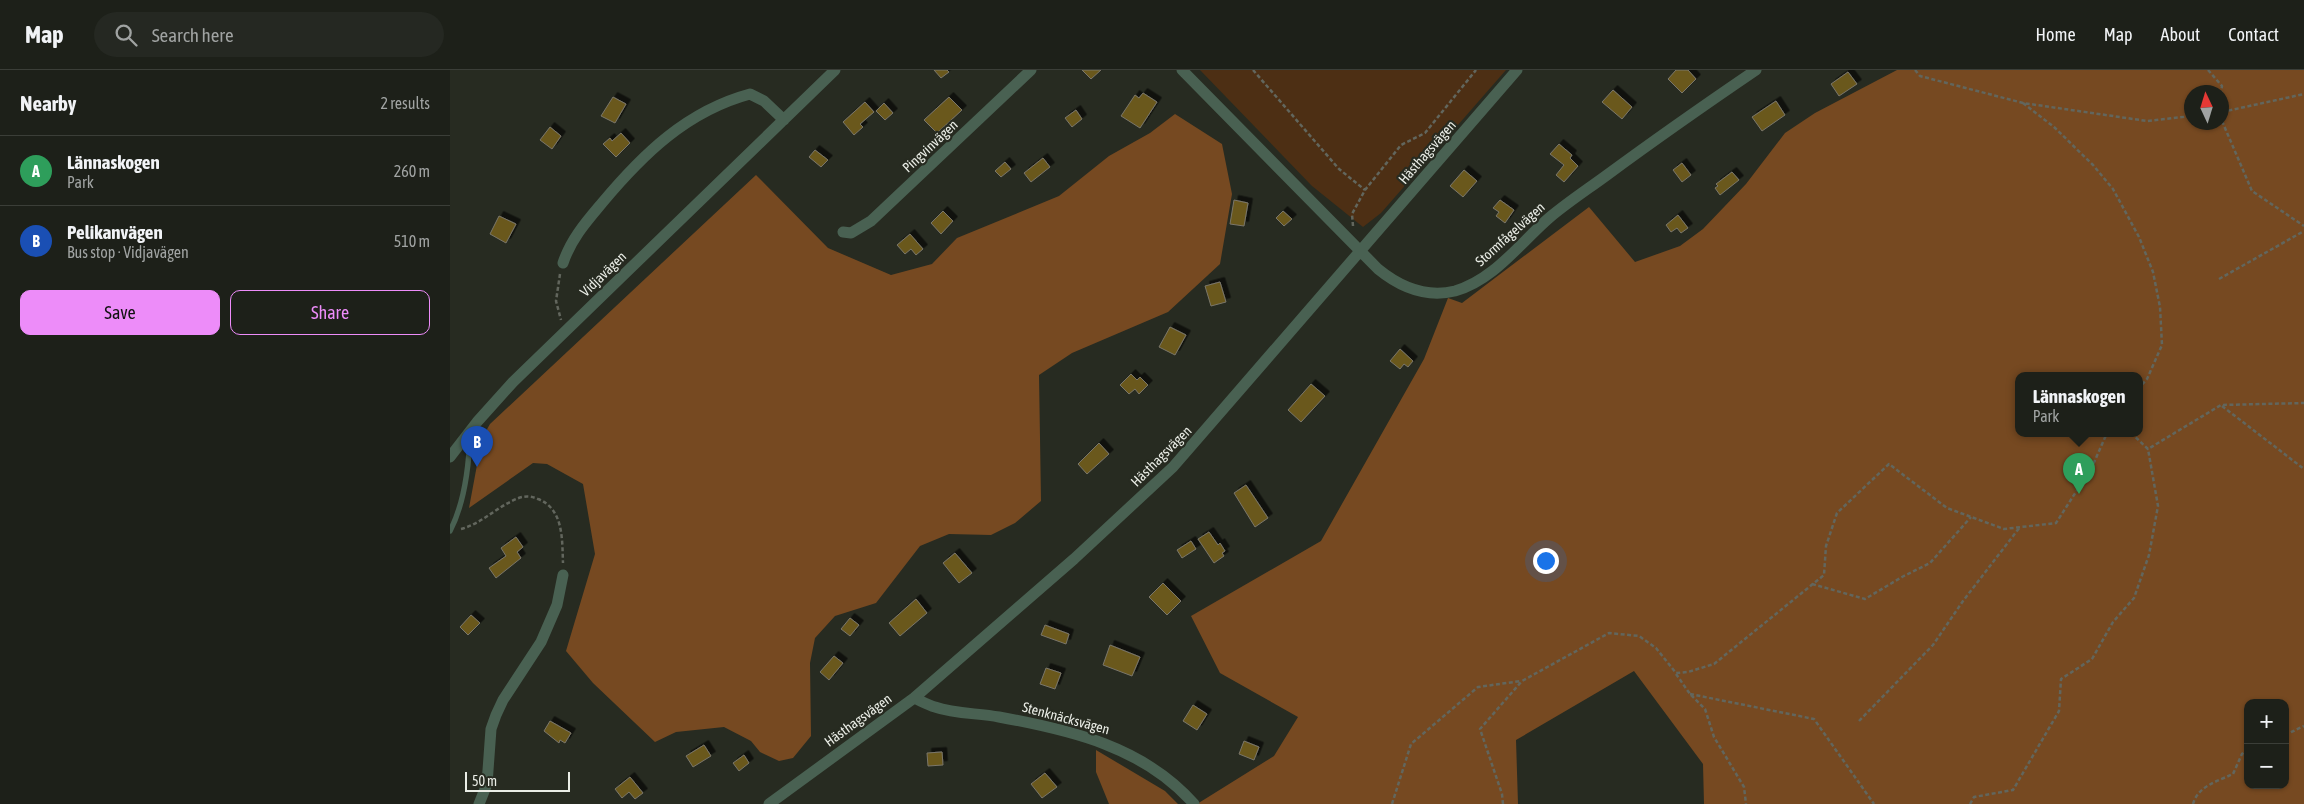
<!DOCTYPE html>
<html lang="en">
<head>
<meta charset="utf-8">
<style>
	body { margin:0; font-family:"Asap Condensed",sans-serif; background:#252822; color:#f1f3f6 }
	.controls { position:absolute; right:15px; bottom:15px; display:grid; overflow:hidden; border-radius:10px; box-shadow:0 1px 4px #0004 }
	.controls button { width:45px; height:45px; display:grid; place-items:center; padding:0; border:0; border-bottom:1px solid #3b3e38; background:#1d2019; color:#f1f3f6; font:25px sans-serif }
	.compass { position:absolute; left:1734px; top:15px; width:45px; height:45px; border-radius:50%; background:#1d2019; box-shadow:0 1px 4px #0004; rotate:356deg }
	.scale { position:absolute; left:15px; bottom:12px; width:105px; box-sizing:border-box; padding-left:5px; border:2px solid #eaede6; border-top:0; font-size:14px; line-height:18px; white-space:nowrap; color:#eaede6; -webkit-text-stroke:4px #272b21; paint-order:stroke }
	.you { position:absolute; left:1095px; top:490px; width:18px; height:18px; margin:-12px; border:4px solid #fff; border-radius:50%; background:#1a73e8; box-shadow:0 0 0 8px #1a73e833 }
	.badge { display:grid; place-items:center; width:32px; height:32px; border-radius:50%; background:#ed8cf9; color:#fff; font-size:16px; font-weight:700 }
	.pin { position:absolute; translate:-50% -41px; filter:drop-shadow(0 1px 2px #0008) }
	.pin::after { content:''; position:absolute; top:26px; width:18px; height:15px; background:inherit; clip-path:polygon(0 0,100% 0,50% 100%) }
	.popup { position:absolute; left:1565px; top:302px; width:128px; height:65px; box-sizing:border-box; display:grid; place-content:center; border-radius:10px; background:#1d2019; filter:drop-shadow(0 1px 4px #0005); font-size:16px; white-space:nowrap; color:#a0a3a2 }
	.popup b { font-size:19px; color:#f1f3f6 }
	.popup::after { content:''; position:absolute; left:50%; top:100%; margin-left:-10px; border:10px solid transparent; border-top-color:#1d2019 }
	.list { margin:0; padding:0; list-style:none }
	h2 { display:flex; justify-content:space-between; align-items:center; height:65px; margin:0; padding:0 20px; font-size:21px }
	h2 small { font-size:16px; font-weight:400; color:#a0a3a2 }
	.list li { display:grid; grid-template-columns:32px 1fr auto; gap:15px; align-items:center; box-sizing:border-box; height:70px; padding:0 20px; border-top:1px solid #3b3e38 }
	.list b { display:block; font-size:19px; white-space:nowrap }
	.list p { margin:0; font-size:16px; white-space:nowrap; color:#a0a3a2 }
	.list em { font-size:16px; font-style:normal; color:#a0a3a2 }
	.actions { display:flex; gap:10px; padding:15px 20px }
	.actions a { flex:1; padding:11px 0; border:1px solid #ed8cf9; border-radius:10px; text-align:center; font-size:18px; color:#ed8cf9 }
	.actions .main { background:#ed8cf9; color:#111 }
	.icon { flex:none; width:28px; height:28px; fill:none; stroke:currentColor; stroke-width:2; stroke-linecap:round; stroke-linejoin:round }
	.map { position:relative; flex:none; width:1854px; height:734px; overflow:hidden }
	header { display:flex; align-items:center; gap:30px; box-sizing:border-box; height:70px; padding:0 25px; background:#1d2019; border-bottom:1px solid #3b3e38 }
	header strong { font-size:24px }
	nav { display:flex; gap:28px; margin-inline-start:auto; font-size:18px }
	.search { width:350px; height:45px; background:#252822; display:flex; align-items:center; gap:12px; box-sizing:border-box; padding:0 18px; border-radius:28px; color:#a0a3a2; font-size:19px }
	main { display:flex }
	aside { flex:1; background:#1d2019 }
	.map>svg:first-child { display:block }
	.green { fill:#4d2f14 }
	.forest { fill:#764921; fill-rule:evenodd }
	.building { fill:#6b591c; stroke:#7a766a; filter:url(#shadow) }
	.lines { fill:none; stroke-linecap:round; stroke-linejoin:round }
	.path { stroke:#62665d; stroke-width:2.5; stroke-dasharray:4 2.5; stroke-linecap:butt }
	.service { stroke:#496152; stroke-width:5.5 }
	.minor { stroke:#496152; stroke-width:11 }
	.labels { text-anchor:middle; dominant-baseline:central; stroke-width:4.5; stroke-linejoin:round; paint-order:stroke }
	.street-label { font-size:14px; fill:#eaede6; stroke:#272b21 }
</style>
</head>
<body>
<header>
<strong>Map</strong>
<div class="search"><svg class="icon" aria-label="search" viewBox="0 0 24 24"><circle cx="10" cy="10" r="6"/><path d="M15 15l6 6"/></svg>Search here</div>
<nav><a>Home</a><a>Map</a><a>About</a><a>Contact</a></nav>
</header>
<main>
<aside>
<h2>Nearby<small>2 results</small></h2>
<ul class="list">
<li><span class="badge" style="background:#2e9e5b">A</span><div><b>Lännaskogen</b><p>Park</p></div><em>260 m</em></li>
<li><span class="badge" style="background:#1a4fb4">B</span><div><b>Pelikanvägen</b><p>Bus stop · Vidjavägen</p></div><em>510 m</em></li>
</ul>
<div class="actions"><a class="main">Save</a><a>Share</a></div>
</aside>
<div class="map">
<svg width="1854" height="734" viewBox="0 0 1854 734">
	<defs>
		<filter id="shadow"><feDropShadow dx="4.5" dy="-4.5" stdDeviation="0" flood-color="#0009"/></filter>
	</defs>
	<rect width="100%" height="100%" fill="#272b21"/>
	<path class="green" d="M750,0H1056L931,143L913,157L862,116Z"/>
	<path class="forest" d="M1447,0H1854V734H1254L1253,694L1184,601L1066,670L1068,734H747L824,686L848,647L770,603L741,546L871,471L974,289L998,228L1012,233L1139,137L1185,192L1230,176L1253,159L1296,114L1335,63L1365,43ZM1742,22H1772V52H1742ZM1569,305H1689V363H1569ZM1798,633H1835V715H1798Z
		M725,44L772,74L782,124L770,194L718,242L622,283L589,305L591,431L565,453L541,465L499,464L470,476L426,533L385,546L365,568L360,593L361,666L343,688L329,691L310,682L301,671L274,657L226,662L205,672L143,613L116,581L145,484L133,414L97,394L83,393L19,438L32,368L40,354L306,105L378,178L441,205L482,194L507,168L609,126L659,86L700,63Z
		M646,680L715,721L728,734H659L646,702Z"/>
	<path class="building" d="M484,0H497L499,2L491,8Z
		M632,0H651L641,9Z
		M1226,0H1238L1246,9L1232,23L1218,9Z
		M1398,2L1407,14L1389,26L1381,14Z
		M1163,20L1182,37L1172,49L1152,32Z
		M693,23L707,32L690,58L671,46L685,25L689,28Z
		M163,27L176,34L165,53L151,46Z
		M499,27L512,40L487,63L474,50Z
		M1326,31L1335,45L1312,61L1302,47Z
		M415,32L424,42L410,54L413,57L404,65L393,52Z
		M434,33L443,43L435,50L426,41Z
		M626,40L632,49L622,57L615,48Z
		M100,57L111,66L102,79L90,70Z
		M171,63L180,73L166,87L153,74L160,68L162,71Z
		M1109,74L1122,85L1120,88L1128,96L1114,112L1106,105L1114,95L1100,84Z
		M365,80L378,90L371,97L359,87Z
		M593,88L600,97L581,112L574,103Z
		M555,92L561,99L551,107L545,101Z
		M1232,93L1241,105L1232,112L1223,100Z
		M1014,100L1027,111L1013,127L1000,116Z
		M1282,102L1289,110L1270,125L1265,118L1268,116L1266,114Z
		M784,130L798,133L794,156L780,154Z
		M1050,130L1064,140L1055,153L1046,146L1049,142L1043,138Z
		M493,141L503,151L491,164L481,153Z
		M833,141L842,149L834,156L826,148Z
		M1228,145L1238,158L1231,163L1227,158L1221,162L1216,155Z
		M49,146L66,154L56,173L40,164Z
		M460,164L473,179L466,185L461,179L455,184L447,175Z
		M770,212L776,232L761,236L755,216Z
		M720,257L736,265L725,285L709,277Z
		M950,279L963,291L958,297L954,294L950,299L940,291Z
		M681,304L687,310L690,307L698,315L689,324L685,319L679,324L670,315Z
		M861,314L875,326L851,352L838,340Z
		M649,373L659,384L637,404L628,394Z
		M796,415L818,448L805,457L784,423Z
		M759,462L768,475L770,473L775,481L772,483L774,486L764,493L748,469Z
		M66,467L73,477L67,482L71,488L46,508L39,498L56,486L51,478Z
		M741,471L746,479L732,488L727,480Z
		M505,483L522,503L509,513L493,493Z
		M713,513L731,531L717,545L699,527Z
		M466,529L477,543L450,566L439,553Z
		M21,545L30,553L18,565L10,557Z
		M400,548L409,555L400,566L391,559Z
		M595,555L619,564L616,574L591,565Z
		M660,575L690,587L682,606L653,595Z
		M384,586L393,593L379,610L370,602Z
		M596,598L611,603L605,619L590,614Z
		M743,635L757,644L747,660L733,651Z
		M100,651L121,663L115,673L110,670L109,673L94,661Z
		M794,671L809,677L804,690L789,684Z
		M254,675L261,686L243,697L236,686Z
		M492,682L493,695L478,696L477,683Z
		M294,685L299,693L289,701L283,693Z
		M595,703L607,717L592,728L581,714Z
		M180,707L193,723L185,729L179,722L172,728L165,719Z"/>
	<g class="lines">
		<path class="path" d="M803,0L889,99L915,120
			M1465,0L1470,6L1573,33L1697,51L1742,46
			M1758,0L1772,16L1771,22
			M1573,33L1604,57L1643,95L1663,119L1689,167L1703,202L1710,237L1712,275L1697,309L1689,318
			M1772,42L1854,24
			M1772,51L1802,121L1854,156
			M903,156L902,144L915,120L951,75L975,63L1026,0
			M110,204L106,231L111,250
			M1769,209L1854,161
			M1772,336L1854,399
			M1681,363L1698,379L1771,335L1854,333
			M11,459C30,454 45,439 62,431C71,426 79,425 88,429C114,439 112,470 113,493
			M1362,514L1415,529L1452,507L1480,493L1521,447
			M1226,604L1240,624L1255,639L1264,667L1294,717L1296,734
			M1240,624L1364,649L1424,734
			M1409,651L1483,575L1513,531L1570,457
			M1835,665L1854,656
			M942,734L961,674L1028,617L1071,611
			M1053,734L1052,724L1030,659L1072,611L1159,563L1189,566L1206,578L1226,603L1238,602L1264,594L1374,505L1376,476L1387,443L1439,394L1497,438L1554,459L1606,453L1642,397L1657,363
			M1520,734L1524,727L1563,720L1609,641L1611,609L1642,589L1663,552L1684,528L1699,485L1708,436L1698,379
			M1743,734C1748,716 1768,711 1783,704L1792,684L1798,679"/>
		<path class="service" d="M0,461C14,434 19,395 20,364"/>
		<path class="minor" d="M732,0L928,199C950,217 976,228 1005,221C1044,210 1070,173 1099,148C1118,132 1138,119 1157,105C1206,69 1256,34 1306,0
			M393,162L401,163L421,151L581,0
			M113,193C121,169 136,152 152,133C193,84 237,41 300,24L314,31L334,50
			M0,387L27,352L63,312L385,0
			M464,628C471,631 478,635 485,637C505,644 528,643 549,647C621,660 694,677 744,734
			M29,734L37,714L41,659L46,645L53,630L91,572L107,535L113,505
			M319,734L464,628L624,489L723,397L1067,0"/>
	</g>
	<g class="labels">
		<g class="street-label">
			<text transform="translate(480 76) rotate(-43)">Pingvinvägen</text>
			<text transform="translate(977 82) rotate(-49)">Hästhagsvägen</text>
			<text transform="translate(1060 164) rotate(-42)">Stormfågelvägen</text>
			<text transform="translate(153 204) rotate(-44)">Vidjavägen</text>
			<text transform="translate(711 386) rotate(-45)">Hästhagsvägen</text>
			<text transform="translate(616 648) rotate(15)">Stenknäcksvägen</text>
			<text transform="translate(408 650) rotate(-36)">Hästhagsvägen</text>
		</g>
	</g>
</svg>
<div class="controls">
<button>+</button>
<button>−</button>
</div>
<svg class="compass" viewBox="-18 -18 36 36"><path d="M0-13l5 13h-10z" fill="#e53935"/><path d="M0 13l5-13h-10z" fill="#a0a3a2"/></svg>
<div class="scale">50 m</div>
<div class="you"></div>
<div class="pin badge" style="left:1629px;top:424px;background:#2e9e5b">A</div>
<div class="popup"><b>Lännaskogen</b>Park</div>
<div class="pin badge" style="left:27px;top:397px;background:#1a4fb4">B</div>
</div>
</main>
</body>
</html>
